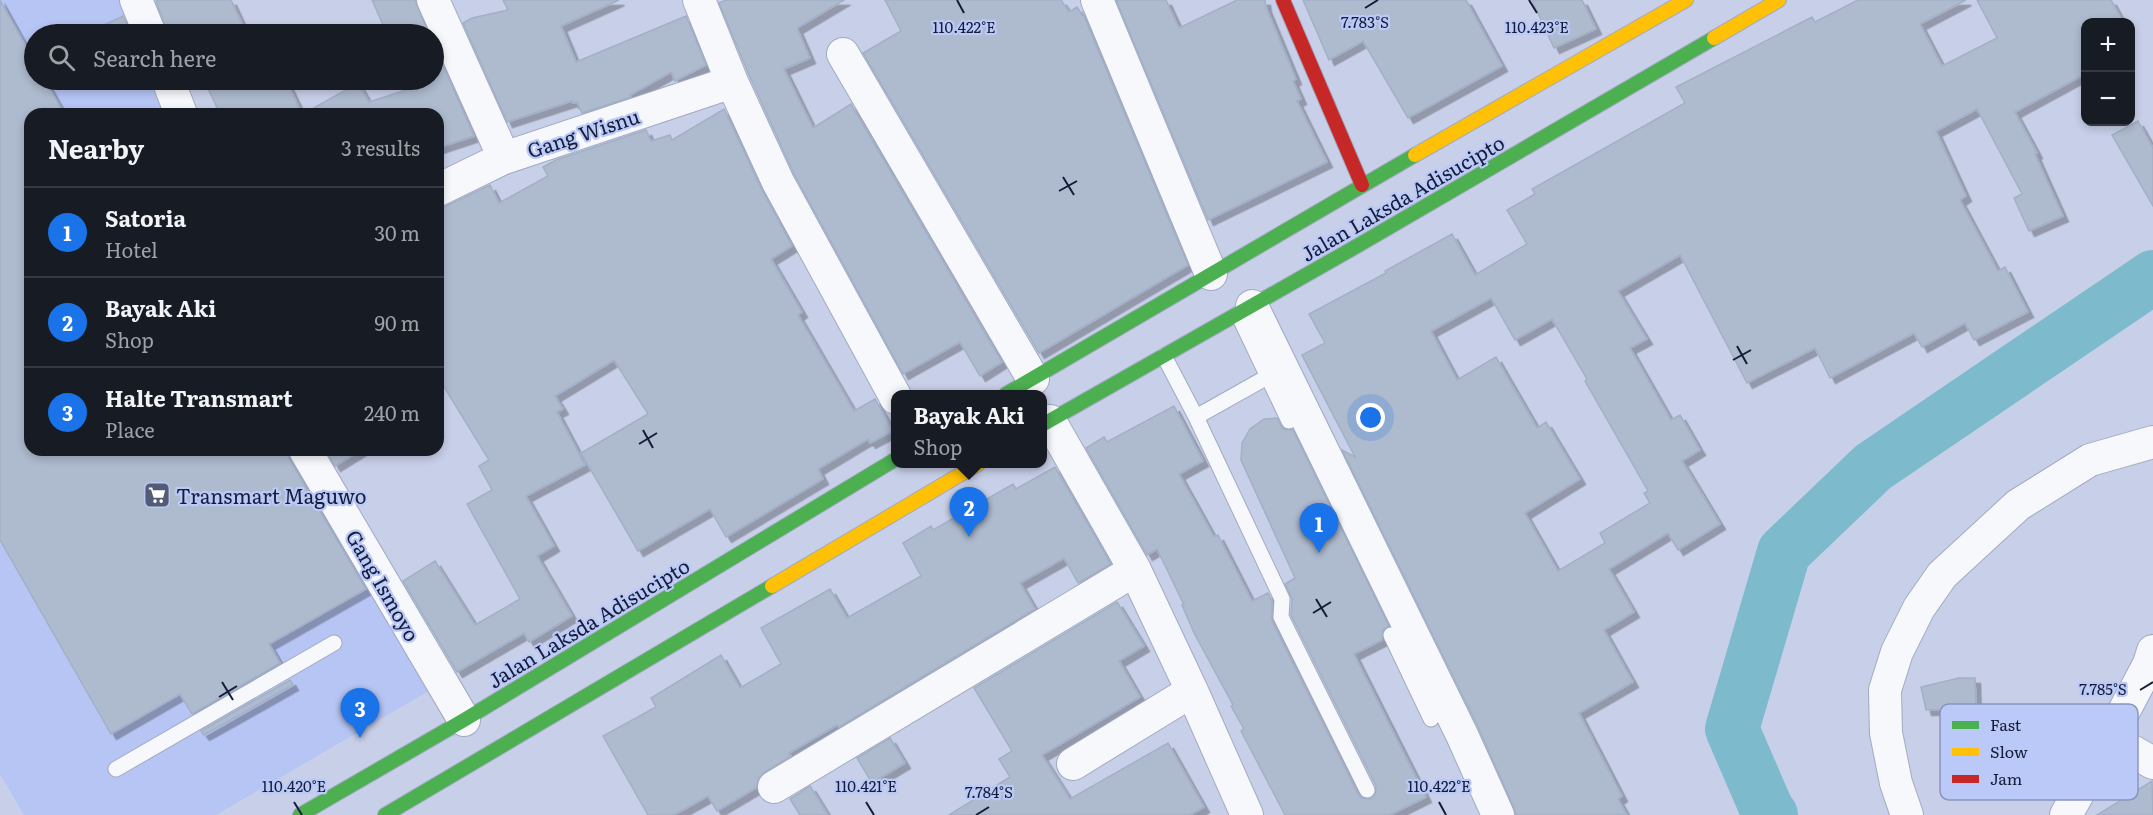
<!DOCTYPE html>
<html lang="en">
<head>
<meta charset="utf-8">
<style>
	body { margin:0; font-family:Literata,serif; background:#242831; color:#f1f3f6 }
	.controls { position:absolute; right:18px; top:18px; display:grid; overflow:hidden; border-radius:12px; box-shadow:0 3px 9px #0003 }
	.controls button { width:54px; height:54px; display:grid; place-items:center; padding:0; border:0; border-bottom:2px solid #363941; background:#171b24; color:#f1f3f6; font:30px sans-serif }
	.you { position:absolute; left:1371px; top:418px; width:21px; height:21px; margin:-15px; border:4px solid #fff; border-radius:50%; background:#1a73e8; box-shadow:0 0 0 9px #1a73e833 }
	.badge { display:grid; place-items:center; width:39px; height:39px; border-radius:50%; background:#1a73e8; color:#fff; font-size:20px; font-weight:700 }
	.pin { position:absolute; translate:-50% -50px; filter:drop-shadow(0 2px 3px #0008) }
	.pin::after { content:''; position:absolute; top:32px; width:21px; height:18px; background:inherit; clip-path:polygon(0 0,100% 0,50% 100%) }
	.popup { position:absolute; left:891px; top:390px; width:156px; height:78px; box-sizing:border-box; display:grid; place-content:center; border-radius:12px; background:#171b24; filter:drop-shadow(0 2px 4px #0005); font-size:20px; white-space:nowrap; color:#9ea1a6 }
	.popup b { font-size:22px; color:#f1f3f6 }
	.popup::after { content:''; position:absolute; left:50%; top:100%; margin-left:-12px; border:12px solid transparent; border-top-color:#171b24 }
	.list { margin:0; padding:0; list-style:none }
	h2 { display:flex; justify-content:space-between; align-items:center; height:78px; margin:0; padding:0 24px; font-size:26px }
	h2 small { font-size:20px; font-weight:400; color:#9ea1a6 }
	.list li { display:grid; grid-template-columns:39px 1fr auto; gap:18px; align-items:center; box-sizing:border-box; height:90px; padding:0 24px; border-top:2px solid #363941 }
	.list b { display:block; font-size:22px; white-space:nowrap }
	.list p { margin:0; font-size:20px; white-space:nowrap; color:#9ea1a6 }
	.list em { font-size:20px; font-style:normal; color:#9ea1a6 }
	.icon { flex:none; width:33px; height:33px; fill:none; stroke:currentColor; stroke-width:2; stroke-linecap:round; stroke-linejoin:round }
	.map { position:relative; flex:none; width:2153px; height:815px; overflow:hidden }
	.search { position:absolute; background:#171b24; box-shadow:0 3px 9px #0003; left:24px; top:24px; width:420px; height:66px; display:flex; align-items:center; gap:15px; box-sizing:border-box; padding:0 21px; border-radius:33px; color:#9ea1a6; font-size:22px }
	.panel { position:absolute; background:#171b24; box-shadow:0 3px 9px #0003; left:24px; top:108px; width:420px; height:348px; border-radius:18px }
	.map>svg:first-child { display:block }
	.built { fill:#b6c5f4 }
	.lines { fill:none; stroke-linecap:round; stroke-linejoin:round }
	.river { stroke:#7dbacc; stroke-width:54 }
	.building { fill:#aebace; stroke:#a2b0c7; stroke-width:1.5; fill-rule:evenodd; filter:url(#shadow) }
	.lane-casing { stroke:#a2aac2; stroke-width:17 }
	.street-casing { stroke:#a2aac2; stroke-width:34 }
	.fast-casing { stroke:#a2aac2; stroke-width:16 }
	.slow-casing { stroke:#a2aac2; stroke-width:16 }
	.jam-casing { stroke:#a2aac2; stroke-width:16 }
	.lane { stroke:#f7f8fc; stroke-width:15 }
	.street { stroke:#f7f8fc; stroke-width:32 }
	.fast { stroke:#4caf50; stroke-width:14 }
	.slow { stroke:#ffc107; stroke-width:14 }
	.jam { stroke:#c62828; stroke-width:14 }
	.ticks { fill:none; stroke:#151c38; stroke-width:2 }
	.labels { text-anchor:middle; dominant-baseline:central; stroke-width:4.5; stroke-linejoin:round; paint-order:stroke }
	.street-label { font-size:20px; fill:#151c38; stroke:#bac9f7 }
	.poi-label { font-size:20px; fill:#151c38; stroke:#bac9f7; text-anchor:start }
	.key { fill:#bac9f7; stroke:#8895be; stroke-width:1.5 }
	.key-label { font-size:16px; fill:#151c38 }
	.ticks-label { font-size:15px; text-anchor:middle; fill:#151c38; stroke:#bac9f7; stroke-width:4.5; stroke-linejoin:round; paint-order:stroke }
</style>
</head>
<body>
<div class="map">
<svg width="2153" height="815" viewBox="0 0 2153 815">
	<defs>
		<filter id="shadow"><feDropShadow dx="5.5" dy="5.5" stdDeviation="0" flood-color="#0004"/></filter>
	</defs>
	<rect width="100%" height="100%" fill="#c8d0e9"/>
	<path class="built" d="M0,0H121L135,34H34V80H152L166,114H30V450H295L434,688L216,815H24L0,774Z"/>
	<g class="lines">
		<path class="river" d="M1771,815L1767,810L1732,729L1784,552L1873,467L2153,277"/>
	</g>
	<path class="building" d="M0,0L34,61V80H45L64,114H30V450H287L289,459L366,589L269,644L280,663L192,714L180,694L111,734L0,540Z
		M158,0H231L247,34H168L156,1Z
		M372,0H415L429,34H387Z
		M503,0H619L561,26L576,62L686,16L706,65L675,81L671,72L630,95L631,97L582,113L577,102L573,103L572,101L507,122L463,23L472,18L508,10Z
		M726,0H844L797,28L810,58L784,69L813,128L851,104L1002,362L980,376L960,342L903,374L794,174L749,75L719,3Z
		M885,0H1061L1069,12L1077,7L1082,15L1083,14L1188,265L1039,353L863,53L901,31Z
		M1116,0H1166L1179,28L1237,0H1265L1266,7L1296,79L1293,81L1301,99L1297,101L1327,162L1208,220Z
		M1303,0H1466L1502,66L1408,118L1363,41L1329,60Z
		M1532,0H1582L1596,29L1554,48Z
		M1858,0H1966L1920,24L1942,66L1997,38L1977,0H2111L2123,22H2085V74L2015,112L2037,153L2035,154L2063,216L2029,231L2014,198L2022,194L1977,109L1936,131L1966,196L1960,200L1998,271L2005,267L2028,312L1974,340L1965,323L1922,347L1914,333L1830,378L1815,348L1747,383L1680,255L1618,291L1647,339L1630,348L1671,420L1680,415L1700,450L1682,461L1720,524L1678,550L1668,533L1609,569L1634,612L1604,630L1633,682L1579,713L1622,796L1618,799L1627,815H1516L1514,808L1478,727L1342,450L1355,457L1302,355L1325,343L1309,314L1386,273L1385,271L1452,234L1475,275L1527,244L1507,210L1535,194L1532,189L1685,103L1676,87L1812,17L1815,22ZM1491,298L1515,340L1552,319L1587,379L1585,381L1648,491L1644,493L1650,503L1600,533L1605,543L1558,571L1525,513L1580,479L1546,422L1537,428L1496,357L1457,380L1431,331Z
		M123,16L131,34H85Z
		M434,45L474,136L438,148V114H303L358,83L369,102L415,87L411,80H434Z
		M204,80H286L302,114H220Z
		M724,109L762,190L792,246L771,259L802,312L798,315L854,411L875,399L893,431L870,443L868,439L818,469L823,479L726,537L710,509L638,551L581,453L648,414L614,360L555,396L563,409L557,412L585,465L526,496L554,546L537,556L572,616L529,642L524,633L457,672L403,581L435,561L475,625L520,599L467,504L492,490L479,466L489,460L438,377V208L446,206L490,185L499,203L548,176L543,167L556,160L646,130L651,141L670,135L672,140Z
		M2138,121L2153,148V206L2112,135Z
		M1174,406L1203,461L1179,474L1214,537L1218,535L1252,601L1268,593L1272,601V621L1358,794L1362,798L1371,799L1375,795L1376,786L1291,615L1292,599L1285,584L1295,578L1241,460L1242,443L1250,429L1264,419L1277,418L1283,429L1293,430L1389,626L1383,630L1382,640L1354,654L1426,797L1390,815H1285L1241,731L1244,729L1231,706L1233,705L1194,633L1182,605H1184L1157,549L1147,555L1086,448L1104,437L1107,442Z
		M326,450H361L335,466Z
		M1055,467L1111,564L1078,583L1064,558L1020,583L1035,609L839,727L837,725L789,753L791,756L765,772L759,778L756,788L717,811L708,796L674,815H648L603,736L656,707L651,698L721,655L740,688L781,664L761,628L830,589L847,618L921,576L903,543L931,526L933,530L1013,484L1016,489Z
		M1117,602L1144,646L1119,661L1140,697L1042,755L1070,799L1168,743L1204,807L1190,815H949L1010,777L999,759L1012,751L974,688Z
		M1959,678H1975L1976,709L1926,710L1921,687Z
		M290,680L293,685L204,735L201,731Z
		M890,738L905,763L872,783L857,758Z
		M2152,781L2153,815H2097Z
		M810,786L828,815H800L790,799Z"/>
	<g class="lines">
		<defs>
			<path id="lane" d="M1238,314L1289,421
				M1164,356L1196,417L1282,599L1281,617L1367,790
				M1196,417L1269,376
				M1391,635L1431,719
				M116,769L334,643"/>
			<path id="street" d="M136,0L150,34
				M433,0L504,158
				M699,0L732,82L778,182L896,398
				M1097,0L1211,274
				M843,54L1033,379
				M168,80L181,114
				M438,190L504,158L732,82
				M1252,306L1462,735L1498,815
				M1050,421L1135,570L1192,691L1247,815
				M305,450L464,720
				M2109,738L2153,763
				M1073,764L1192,691
				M774,787L1135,570
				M1907,815L1896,783L1886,733L1885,690L1897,652L1919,608L1942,575L2018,505L2090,460L2153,442
				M2066,815L2123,713L2149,664L2153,651"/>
			<path id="fast" d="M1006,394L1415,155
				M1042,425L1357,246L1714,38
				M300,815L464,720L896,459
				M385,815L772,586"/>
			<path id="slow" d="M1714,38L1779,0
				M1415,155L1686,0
				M772,586L978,464"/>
			<path id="jam" d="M1283,0L1362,185"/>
		</defs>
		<use href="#lane" class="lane-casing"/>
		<use href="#street" class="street-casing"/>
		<use href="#fast" class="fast-casing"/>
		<use href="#slow" class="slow-casing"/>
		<use href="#jam" class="jam-casing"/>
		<use href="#lane" class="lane"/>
		<use href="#street" class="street"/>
		<use href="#fast" class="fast"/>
		<use href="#slow" class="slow"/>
		<use href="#jam" class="jam"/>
	</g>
	<path class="ticks" d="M957,0L964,13M1529,0L1537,13M1365,8L1378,0M1063,177L1074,195M1059,191L1077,181M1737,346L1747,364M1733,360L1751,350M643,430L653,448M639,444L657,433M1316,599L1327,617M1313,613L1331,602M222,682L233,700M2140,690L2153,682M219,697L237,686M294,802L302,815M866,802L874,815M1439,802L1446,815M976,815L989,807"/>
	<defs>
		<symbol id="supermarket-square" viewBox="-11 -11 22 22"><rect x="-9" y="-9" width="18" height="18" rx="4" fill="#545b76" stroke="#bac9f7"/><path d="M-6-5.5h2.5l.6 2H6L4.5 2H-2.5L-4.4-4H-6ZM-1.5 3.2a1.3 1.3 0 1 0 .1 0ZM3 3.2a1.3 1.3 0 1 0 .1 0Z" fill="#fff"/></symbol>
	</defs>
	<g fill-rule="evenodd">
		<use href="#supermarket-square" x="142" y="480" width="30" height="30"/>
	</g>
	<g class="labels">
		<g class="street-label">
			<text transform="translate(583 132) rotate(-18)">Gang Wisnu</text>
			<text transform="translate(1402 197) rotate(-30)">Jalan Laksda Adisucipto</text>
			<text transform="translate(384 585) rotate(60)">Gang Ismoyo</text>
			<text transform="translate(588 622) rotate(-31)">Jalan Laksda Adisucipto</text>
		</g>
		<g class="poi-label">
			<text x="176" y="495">Transmart Maguwo</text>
		</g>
	</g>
	<rect x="1940" y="704" width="198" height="96" rx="9" class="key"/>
	<rect x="1952" y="721" width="27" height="8" fill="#4caf50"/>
	<rect x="1952" y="748" width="27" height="8" fill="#ffc107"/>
	<rect x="1952" y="775" width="27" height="8" fill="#c62828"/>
	<g class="key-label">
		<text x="1990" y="731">Fast</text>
		<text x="1990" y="758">Slow</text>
		<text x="1990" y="785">Jam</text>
	</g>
	<g class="ticks-label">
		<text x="1365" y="28">7.783°S</text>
		<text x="964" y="33">110.422°E</text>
		<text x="1537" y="33">110.423°E</text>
		<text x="2103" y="695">7.785°S</text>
		<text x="294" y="792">110.420°E</text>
		<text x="866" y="792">110.421°E</text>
		<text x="1439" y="792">110.422°E</text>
		<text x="989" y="798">7.784°S</text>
	</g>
</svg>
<div class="controls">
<button>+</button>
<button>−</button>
</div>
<div class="you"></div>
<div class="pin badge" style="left:1319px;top:553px">1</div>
<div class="pin badge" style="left:969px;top:537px">2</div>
<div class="popup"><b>Bayak Aki</b>Shop</div>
<div class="pin badge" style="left:360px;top:738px">3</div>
<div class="search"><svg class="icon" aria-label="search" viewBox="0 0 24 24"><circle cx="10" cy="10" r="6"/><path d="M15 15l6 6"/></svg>Search here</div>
<section class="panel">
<h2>Nearby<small>3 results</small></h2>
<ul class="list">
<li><span class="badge">1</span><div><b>Satoria</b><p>Hotel</p></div><em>30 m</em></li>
<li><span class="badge">2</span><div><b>Bayak Aki</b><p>Shop</p></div><em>90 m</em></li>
<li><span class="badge">3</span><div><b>Halte Transmart</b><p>Place</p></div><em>240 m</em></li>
</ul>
</section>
</div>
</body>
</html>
